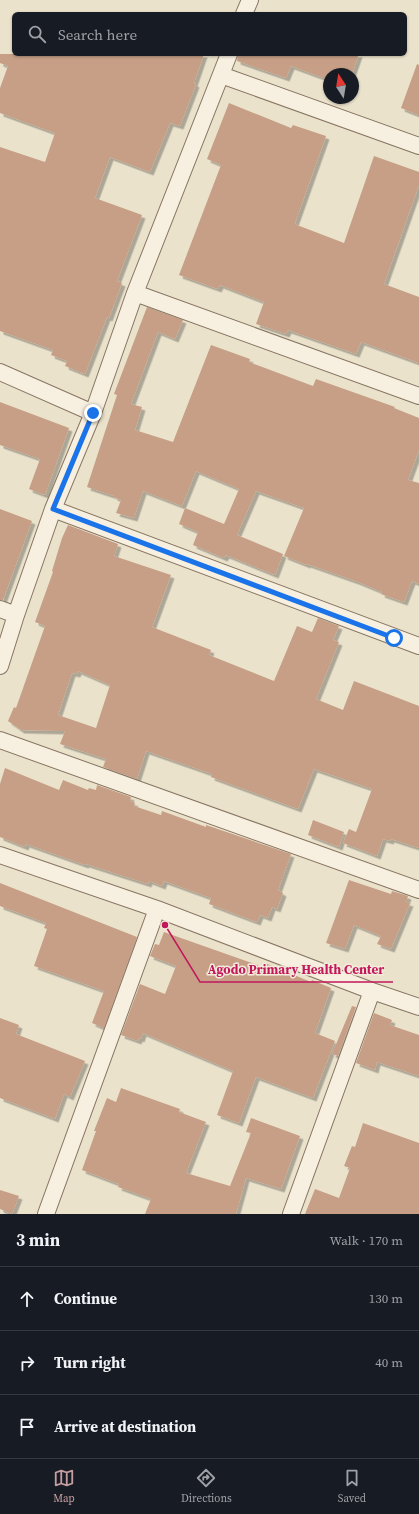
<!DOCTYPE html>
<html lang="en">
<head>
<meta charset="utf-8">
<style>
	body { margin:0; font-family:"Source Serif 4",serif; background:#20242c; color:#f1f3f6 }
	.compass { position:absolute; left:323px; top:68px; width:36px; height:36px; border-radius:50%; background:#171b24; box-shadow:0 1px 3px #0004; rotate:348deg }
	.stop { position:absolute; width:12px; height:12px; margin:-9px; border:3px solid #1a73e8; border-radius:50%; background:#fff }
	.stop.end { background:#1a73e8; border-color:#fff; box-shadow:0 1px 4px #0008 }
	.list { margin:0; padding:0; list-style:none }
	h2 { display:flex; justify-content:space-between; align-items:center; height:52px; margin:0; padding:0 16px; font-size:17px }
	h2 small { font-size:13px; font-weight:400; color:#9ea1a6 }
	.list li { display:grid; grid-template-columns:26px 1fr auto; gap:12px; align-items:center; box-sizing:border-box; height:64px; padding:0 16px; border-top:1px solid #363941 }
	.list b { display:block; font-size:15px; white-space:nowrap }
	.list em { font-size:13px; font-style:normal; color:#9ea1a6 }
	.icon { flex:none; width:22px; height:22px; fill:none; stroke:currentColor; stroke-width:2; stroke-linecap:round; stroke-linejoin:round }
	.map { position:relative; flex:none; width:419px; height:1214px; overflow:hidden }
	.search { position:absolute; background:#171b24; box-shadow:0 1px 3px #0004; left:12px; right:12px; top:12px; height:44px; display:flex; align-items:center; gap:10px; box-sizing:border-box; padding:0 14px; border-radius:6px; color:#9ea1a6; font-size:15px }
	.sheet { height:244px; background:#171b24 }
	nav { display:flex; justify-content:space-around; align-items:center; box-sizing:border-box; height:56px; border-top:1px solid #363941; background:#171b24; font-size:11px; color:#9ea1a6 }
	nav a { display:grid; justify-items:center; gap:2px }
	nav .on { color:#c69ea1 }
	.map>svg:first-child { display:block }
	.building { fill:#c69f86; fill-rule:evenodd; filter:url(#shadow) }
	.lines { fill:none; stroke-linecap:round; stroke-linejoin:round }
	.minor-casing { stroke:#877562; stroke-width:18 }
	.minor { stroke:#f7efdf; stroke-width:16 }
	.route { stroke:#1a73e8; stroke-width:5 }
	.leader { fill:none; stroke:#c2185b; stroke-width:1.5 }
	.callout-dot { fill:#c2185b; stroke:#f3ecdb; stroke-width:1.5 }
	.callout-label { font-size:13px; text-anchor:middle; font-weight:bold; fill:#c2185b; stroke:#f3ecdb; stroke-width:3; stroke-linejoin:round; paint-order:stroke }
</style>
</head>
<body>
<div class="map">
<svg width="419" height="1214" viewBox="0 0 419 1214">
	<defs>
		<filter id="shadow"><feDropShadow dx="3.5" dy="3.5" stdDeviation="0" flood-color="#0004"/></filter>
	</defs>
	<rect width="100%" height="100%" fill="#ebe2cc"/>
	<path class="building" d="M0,54H204L194,83L196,84L180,126L170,123L150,172L110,157L95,198L142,215L117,281L122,283L109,318L107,317L85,374L65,366L67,361L51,355L53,350L0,331V147L45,162L55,133L0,113V88L8,66L0,63Z
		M238,54H359L352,74H329V80L291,66L286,78L237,61Z
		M417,64L419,65V115L401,108Z
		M229,103L291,128L293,125L326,136L295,223L297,225L344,243L374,156L419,172V185L384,284L419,297V363L361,342L356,354L288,330L286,334L256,324L264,302L220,285L218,289L179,275L221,165L207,159Z
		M147,307L183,320L175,339L158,332L131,404L142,407L135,430L173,442L211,345L250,359L249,362L313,386L316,379L395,407L394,408L419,418V450L408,480L419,483V584L412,581L404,602L381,594L382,592L358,582L307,564V565L284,556L304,508L256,491L237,535L283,554L275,575L226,555L224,558L193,545L198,532L179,524L185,508L224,524L239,489L196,471L182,506L143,491L134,518L116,513L121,500L114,497V496L87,487L117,395L114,394Z
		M0,402L69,428L45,495L29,489L40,459L0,445Z
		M0,509L32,521L3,600H0Z
		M68,525L118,544L114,556L171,575L152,627L211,650L209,655L274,681L297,626L312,632L318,618L339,626L333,640L339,642L316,699L343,710L354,681L419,706V848L391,839L390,841L383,839L377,856L343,843L349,829L356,832L372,789L314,769L298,809L211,777L212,774L146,751L137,779L103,767L106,759L60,744L65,731L21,730L8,721L14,707L16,708L45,626L35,622L53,572L52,571L62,538ZM78,671L110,685L96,728L58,715L72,673L77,674Z
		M5,768L59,790L63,780L88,790L89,788L96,790L97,785L131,797L130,801L135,803L134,806L161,815L162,811L206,827V825L291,854L278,890L283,893L277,909L272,907L268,918L260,915L257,922L209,904L211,898L164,881L162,886L149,881L148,884L86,864L85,865L26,844L25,847L0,837V784Z
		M313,820L344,832L339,847L308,835Z
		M349,880L391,894L392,891L408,896L406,902L410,903L391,949L377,944L381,936L354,925L345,949L326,943Z
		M0,883L137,937L104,1028L92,1023L104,991L34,966L47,929L44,928L46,923L0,906Z
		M164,932L263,967L265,963L311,982L312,980L331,988L315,1033L335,1041L313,1098L256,1077L239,1123L217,1115L233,1071L143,1033L141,1039L139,1038L138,1041L121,1035L140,984L165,994L176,966L150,956L155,944L159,945Z
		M352,1006L356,1007L338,1056L332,1054Z
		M374,1013L392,1020L390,1025L419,1035V1076L377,1062L375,1070L356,1063Z
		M0,1018L19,1025L16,1034L85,1061L70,1097L64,1094L55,1119L0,1098Z
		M121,1088L180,1109L179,1112L206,1122L186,1173L230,1186L251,1133L246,1132L251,1118L300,1136L281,1189L246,1178L236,1214H145L151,1199L118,1187L119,1184L82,1170L96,1131H94L107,1098L116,1102Z
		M363,1123L419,1143V1214H305L315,1189L339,1198L350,1168L344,1166L352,1146L355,1147Z
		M0,1190L19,1196L12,1214L0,1209Z"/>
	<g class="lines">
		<defs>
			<path id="minor" d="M244,14L250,0
				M221,75L419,146
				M135,293L419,396
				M0,372L93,413
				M53,509L419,646
				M0,609L16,615
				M0,666L16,615L53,509L93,413L135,293L229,54
				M0,740L419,890
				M0,855L157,909L372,991L419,1007
				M46,1214L157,909
				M291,1214L372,991"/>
		</defs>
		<use href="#minor" class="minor-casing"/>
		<use href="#minor" class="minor"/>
	</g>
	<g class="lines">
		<path class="route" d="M93,413L53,509L394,638"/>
	</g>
	<path class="leader" d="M165 925L200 982H393"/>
	<circle class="callout-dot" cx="165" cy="925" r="4"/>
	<g class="callout-label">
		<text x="296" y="974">Agodo Primary Health Center</text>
	</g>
</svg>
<svg class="compass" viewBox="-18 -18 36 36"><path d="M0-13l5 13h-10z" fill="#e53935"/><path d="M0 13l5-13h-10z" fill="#9ea1a6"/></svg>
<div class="stop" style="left:394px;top:638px"></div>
<div class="stop end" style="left:93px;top:413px"></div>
<div class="search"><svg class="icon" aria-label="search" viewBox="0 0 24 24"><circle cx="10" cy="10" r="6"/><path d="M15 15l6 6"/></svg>Search here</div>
</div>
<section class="sheet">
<h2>3 min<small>Walk · 170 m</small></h2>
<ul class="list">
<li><svg class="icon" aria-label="ahead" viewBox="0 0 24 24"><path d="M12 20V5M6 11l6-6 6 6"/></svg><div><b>Continue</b></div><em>130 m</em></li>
<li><svg class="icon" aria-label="right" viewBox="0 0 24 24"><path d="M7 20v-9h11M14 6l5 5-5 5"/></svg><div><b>Turn right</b></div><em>40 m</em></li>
<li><svg class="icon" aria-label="arrive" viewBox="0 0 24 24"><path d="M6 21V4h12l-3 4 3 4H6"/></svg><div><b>Arrive at destination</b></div></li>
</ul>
</section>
<nav>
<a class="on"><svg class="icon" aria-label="map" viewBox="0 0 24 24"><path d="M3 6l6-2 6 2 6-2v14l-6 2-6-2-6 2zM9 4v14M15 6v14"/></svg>Map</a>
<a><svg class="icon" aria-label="directions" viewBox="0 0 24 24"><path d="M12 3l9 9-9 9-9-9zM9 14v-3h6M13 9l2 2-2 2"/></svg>Directions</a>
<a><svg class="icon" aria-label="saved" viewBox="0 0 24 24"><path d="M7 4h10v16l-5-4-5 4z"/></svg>Saved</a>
</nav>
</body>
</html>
